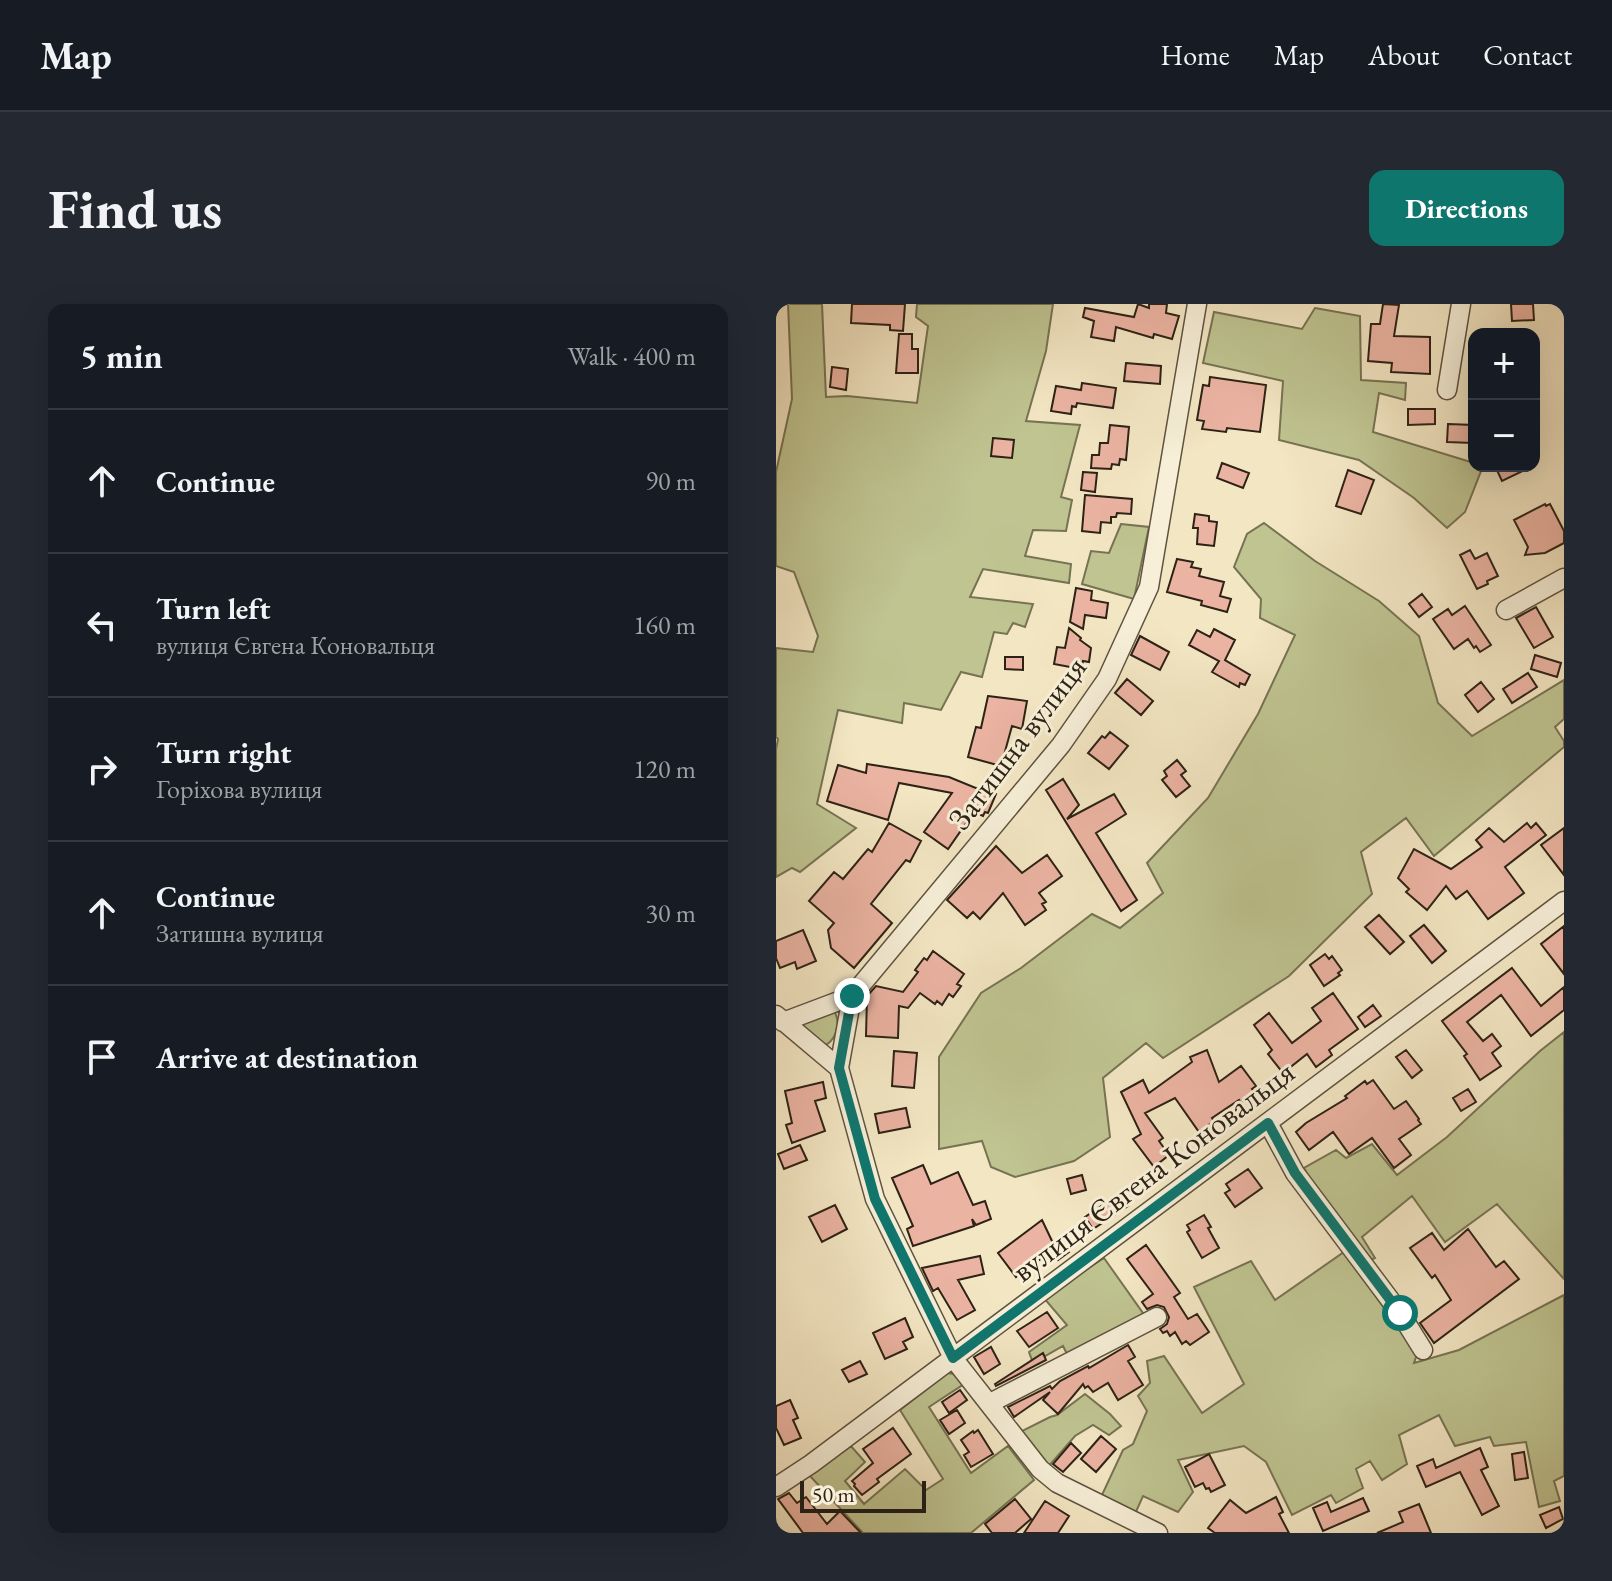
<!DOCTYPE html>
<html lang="en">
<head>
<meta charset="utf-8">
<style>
	body { margin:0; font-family:"EB Garamond",serif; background:#242831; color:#f1f3f6 }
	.controls { position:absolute; right:24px; top:24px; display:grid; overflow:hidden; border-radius:16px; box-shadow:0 8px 32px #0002 }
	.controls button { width:72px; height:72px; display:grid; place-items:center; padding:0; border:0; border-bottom:2px solid #363941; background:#171b24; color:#f1f3f6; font:40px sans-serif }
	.scale { position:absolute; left:24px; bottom:20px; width:126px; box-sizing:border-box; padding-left:8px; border:4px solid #2d2215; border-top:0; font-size:22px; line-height:28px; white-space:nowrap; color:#2d2215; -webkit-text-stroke:6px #f7efd8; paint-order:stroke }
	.stop { position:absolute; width:24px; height:24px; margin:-18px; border:6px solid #0f766e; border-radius:50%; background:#fff }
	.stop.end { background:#0f766e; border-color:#fff; box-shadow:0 2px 8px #0008 }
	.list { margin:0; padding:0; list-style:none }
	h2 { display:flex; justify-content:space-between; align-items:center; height:104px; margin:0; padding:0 32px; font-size:34px }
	h2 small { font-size:26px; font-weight:400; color:#9ea1a6 }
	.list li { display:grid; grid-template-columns:52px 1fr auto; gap:24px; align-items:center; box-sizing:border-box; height:144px; padding:0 32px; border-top:2px solid #363941 }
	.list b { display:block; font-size:30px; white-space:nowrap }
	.list p { margin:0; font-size:26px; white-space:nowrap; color:#9ea1a6 }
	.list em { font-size:26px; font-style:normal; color:#9ea1a6 }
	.icon { flex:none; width:44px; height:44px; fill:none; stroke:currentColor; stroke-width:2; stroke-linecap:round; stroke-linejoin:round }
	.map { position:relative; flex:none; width:788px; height:1229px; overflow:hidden; border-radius:16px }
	header { display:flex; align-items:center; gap:48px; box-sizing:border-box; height:112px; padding:0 40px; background:#171b24; border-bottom:2px solid #363941 }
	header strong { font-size:38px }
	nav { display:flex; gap:44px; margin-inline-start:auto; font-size:28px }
	.intro { display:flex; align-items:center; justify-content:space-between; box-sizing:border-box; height:192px; padding:0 48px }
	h1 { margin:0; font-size:56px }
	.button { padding:20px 36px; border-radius:16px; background:#0f766e; color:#fff; font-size:28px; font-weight:700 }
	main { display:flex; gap:48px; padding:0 48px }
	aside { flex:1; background:#171b24; border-radius:16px; box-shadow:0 8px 32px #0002 }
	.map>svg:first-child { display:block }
	.green { fill:#bfc491; stroke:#767353; stroke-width:2 }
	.building { fill:#ebb3a2; stroke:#2d2215; stroke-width:2 }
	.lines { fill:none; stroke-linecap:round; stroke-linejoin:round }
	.street-casing { stroke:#5e5340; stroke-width:21 }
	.street { stroke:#f7efd8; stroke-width:18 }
	.route { stroke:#0f766e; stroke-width:10 }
	.labels { text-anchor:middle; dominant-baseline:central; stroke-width:6; stroke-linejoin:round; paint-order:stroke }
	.street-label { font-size:32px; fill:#2d2215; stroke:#f7efd8 }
</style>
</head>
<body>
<header>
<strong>Map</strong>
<nav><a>Home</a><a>Map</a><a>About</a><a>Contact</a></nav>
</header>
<div class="intro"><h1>Find us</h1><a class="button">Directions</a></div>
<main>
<aside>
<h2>5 min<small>Walk · 400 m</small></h2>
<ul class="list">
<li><svg class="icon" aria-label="ahead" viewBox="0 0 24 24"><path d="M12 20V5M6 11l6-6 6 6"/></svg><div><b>Continue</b></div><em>90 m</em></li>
<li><svg class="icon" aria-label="left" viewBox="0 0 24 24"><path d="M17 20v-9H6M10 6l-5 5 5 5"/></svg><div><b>Turn left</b><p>вулиця Євгена Коновальця</p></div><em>160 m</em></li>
<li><svg class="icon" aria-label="right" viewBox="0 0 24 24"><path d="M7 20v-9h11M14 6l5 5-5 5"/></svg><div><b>Turn right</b><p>Горіхова вулиця</p></div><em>120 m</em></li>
<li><svg class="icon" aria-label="ahead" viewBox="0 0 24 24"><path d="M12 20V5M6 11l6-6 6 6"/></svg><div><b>Continue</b><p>Затишна вулиця</p></div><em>30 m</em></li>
<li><svg class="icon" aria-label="arrive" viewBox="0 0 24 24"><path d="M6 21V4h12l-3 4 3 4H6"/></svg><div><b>Arrive at destination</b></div></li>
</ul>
</aside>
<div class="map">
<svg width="788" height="1229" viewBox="0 0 788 1229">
	<rect width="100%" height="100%" fill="#f3e6c3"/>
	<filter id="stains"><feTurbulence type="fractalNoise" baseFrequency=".0025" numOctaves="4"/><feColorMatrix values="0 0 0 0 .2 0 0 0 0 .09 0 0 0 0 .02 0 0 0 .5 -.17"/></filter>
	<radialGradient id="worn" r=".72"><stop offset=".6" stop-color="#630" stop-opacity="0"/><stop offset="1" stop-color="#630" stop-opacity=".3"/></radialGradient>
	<path class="green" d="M12,0H46L50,93L71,92L141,99L152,22L140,13L141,0H277L270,47L250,117L304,121L285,193L296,196L290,227L257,226L249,252L295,260L293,279L207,265L194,293L257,300L249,323L237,319L231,330L218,328L206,373L185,368L165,406L128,399L126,419L62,406L41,500L80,524L24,568L16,564L0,573V445L2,435L0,433V344L37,348L42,332L18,268L0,262V168L16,95Z
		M539,4L584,12L585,76L630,79L629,96L603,89L597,128L698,159V162H707L689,208L671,224L638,194L583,156L503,136L507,77L427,59L438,8L526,25Z
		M488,219L539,257L603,297L643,332L662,399L696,432L788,376V415L779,423L788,437V443L658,552L630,514L585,548L596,590L513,672L387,754L370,739L327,774L334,833L298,857L239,873L215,863L206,837L163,845V753L205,689L245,664L316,610L344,624L387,589L371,559L432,494L482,410L519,331L484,314L485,295L458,263L471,230Z
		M345,220L373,223L358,295L306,280L315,247L333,249Z
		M58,707C65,718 61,734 50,741L29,731L25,719Z
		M788,728V975L721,900L669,938L636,892L586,933L599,954L592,957L539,885L528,864L560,846L570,854L596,840L621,871L671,833L764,747Z
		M568,948L641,1050L638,1059L683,1046L788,991V1172L778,1177L784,1197L763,1203L750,1138L718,1142L714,1133L679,1142L663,1111L623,1131L631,1160L606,1176L594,1157L580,1165L587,1184L560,1199L555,1191L516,1211L490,1158L468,1142L402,1156L417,1188L402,1208L367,1192L359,1210L325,1193L347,1146L357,1140L371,1107L362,1092L374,1079L371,1057L388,1052L426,1109L468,1080L418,983L475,957L499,996Z
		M328,954L369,1012L293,1054L287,1042L257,1059L253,1048L291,1021L267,993Z
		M172,1069L178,1070L188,1080L153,1103L195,1169L232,1142L258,1176L195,1229H87L33,1171L75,1142L89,1158L69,1177L88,1200L129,1165L150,1186L167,1175L124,1106Z
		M309,1090L334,1110L345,1122L333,1131L317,1121L299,1132L272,1163L244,1128L274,1113L281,1111Z"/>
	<path class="building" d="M76,0H129L127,27L114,26V21L75,19Z
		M362,0L373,4V0H391L390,9L403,12L396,35L378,30L377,34L340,23L338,37L315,33L318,17L307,13L309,4L358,13Z
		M607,0L623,1L618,32L654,33V70L615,68L616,59L592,57L595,20H604Z
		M735,0H757L758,16L736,17Z
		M123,30H136V45H142V69H120Z
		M350,59L385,62L384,80L348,77Z
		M56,63L72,65L70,86L54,83Z
		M434,73L490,81L484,128L451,124L450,128L426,125L428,117L421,116L427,81L433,82Z
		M306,79L340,84L337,104L301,99L300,103L296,102L295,110L275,107L280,82L305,86Z
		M632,105H659V120L632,121Z
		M672,120L698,121L697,139L671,138Z
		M334,121L353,123L350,156L344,155L343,161L336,160L335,165L315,164L316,151H323L324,139H332Z
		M217,134L238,136L236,154L215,152Z
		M446,159L473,169L467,184L441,174Z
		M719,162H757L726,177Z
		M572,166L598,176L585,210L560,202Z
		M307,168L321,169L319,188L305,186Z
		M309,191L356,195L355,210L341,209L340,213H335V219L325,218L324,229L306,227Z
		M769,200L770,202L774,200L788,227V239L769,249L749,251L752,243L738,216Z
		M419,210L433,212V217L441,218L438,242L421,240L422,224H417Z
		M694,246L699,255L711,249L722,272L711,277L712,280L701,285L684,251Z
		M401,255L417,258L415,263L425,265L423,272L448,278L444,292L455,295L451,308L425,301L426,297L391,288Z
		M300,284L316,287L315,296L332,299L330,314L309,311L307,325L294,318Z
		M646,290L656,303L643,313L633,300Z
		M689,302L715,341L704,348L700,342L698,344L692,335L678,345L657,315L672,305L676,311Z
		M760,303L777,333L758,344L740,314Z
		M293,324L305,334L304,336L315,344L313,358L307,357L305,365L278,360L281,343L289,344Z
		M438,325L459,336L449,356L474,371L469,381L464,379L463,383L436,368L443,357L413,341L421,326L434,333Z
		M364,332L393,348L384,366L355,351Z
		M759,351L785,359L781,373L755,365Z
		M229,353H247V366L229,365Z
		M752,369L761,383L736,399L727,385Z
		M351,375L377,397L365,411L339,389Z
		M705,378L718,395L702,408L689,391Z
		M212,392L251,397L246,425L236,422L225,462L192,453L200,423L205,424Z
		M334,428L352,442L333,465L312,449L326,432L329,434Z
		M401,456L410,467L405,471L414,482L400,493L386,476L391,472L388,467Z
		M91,460L173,473L207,487L208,485L220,490L212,509L209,508L207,512L198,508L172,545L148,528L176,489L123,479L112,516L51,497L62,461L90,469Z
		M287,475L303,501L291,515L338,490L350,510L320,529L361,596L345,607L270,486Z
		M113,519L145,537L134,558L130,556L95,600L116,619L78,664L55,644L52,626L58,619L33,597L58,568L67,575L92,545L96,548Z
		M751,519L755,524L760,519L770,531L729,563L748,589L712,615L691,587L680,595L670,582L651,606L630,588L633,585L622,574L638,545L675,565L706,543L700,536L713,524L728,538Z
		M788,524V571L765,541Z
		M220,542L246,569L271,551L286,572L263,589L270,598L266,600L270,606L249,621L227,589L204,615L197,608L191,614L171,596Z
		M603,611L628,638L614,650L589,623Z
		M648,621L670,647L656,659L634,632Z
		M788,622V670L765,640Z
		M27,626L40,657L21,665L19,658L4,664L0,654V637Z
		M157,647L188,670L181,680L185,682L177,693L173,690L166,701L161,697L159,700L144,689L132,704L123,702L122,734L90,732L91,692L100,682L127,688L142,668L139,666L148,654L151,656Z
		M549,650L553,655L556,652L566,666L562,669L564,671L548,682L534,661Z
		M736,664L765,702L788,683V706L755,732L725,691L691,718L707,737L716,730L725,742L716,749L725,762L704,776L688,752L691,750L666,717Z
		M557,689L582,725L553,746L556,751L540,763L531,750L507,769L492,750L496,746L478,721L493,709L516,739L545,717L536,704Z
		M597,701L605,712L589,723L582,713Z
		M431,746L443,778L465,762L480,782L476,785L479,789L465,799L463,796L436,814L438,817L423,828L399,794L369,809L387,834L383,837L393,851L378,863L357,835L365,830L345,788L367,776L373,789L416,758L414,753Z
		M630,746L646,766L636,774L620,753Z
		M118,747L141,749L138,784L116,782Z
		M597,776L618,805L630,797L643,815L642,816L645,820L623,835L635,851L618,864L596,834L573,850L557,828L533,846L520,828L530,819L571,794L569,792L589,777L591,780Z
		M47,778L50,794L39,797L49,827L16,839L10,821L16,819L9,787Z
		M692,785L700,798L685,807L677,794Z
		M130,804L134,823L103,829L99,810Z
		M24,841L31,856L8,865L2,850Z
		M147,861L155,880L182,868L197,901L209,897L215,915L200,921L196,915L198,922L137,942L131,925L137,922L116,874Z
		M472,865L486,884L459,903L449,889L454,886L450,880Z
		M306,871L310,886L295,890L291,875Z
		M343,890L352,902L317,925L309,913Z
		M59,901L71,925L46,938L33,913Z
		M428,911L435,923L432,924L443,944L426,954L411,928L414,926L411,921Z
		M266,916L277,939L286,934L293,948L282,956L277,946L240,973L222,949Z
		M692,925L720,963L728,957L743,975L658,1039L644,1019L675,996L659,971L656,974L634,944L656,929L668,946Z
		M370,941L404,989L398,993L412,1015L421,1010L433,1028L414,1041L410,1037L406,1040L399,1028L394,1032L391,1027L387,1029L384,1025L391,1020L393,1013L388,1003L381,1001L371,1005L366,998L377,990L351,955Z
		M204,952L208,970L182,976L199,1006L181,1016L162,984L157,987L146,964Z
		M271,1008L282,1024L253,1043L241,1027Z
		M129,1014L137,1033L127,1038L131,1045L109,1055L97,1029Z
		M352,1041L359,1053L352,1057L367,1081L342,1096L332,1079L317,1088L312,1082L309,1084L307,1080L282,1110L267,1096L274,1088L238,1113L232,1103L274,1082L276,1085L284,1077L312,1062L313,1064Z
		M215,1043L224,1060L208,1070L198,1053Z
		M267,1049L270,1056L220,1082L219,1080Z
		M84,1057L91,1070L73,1078L66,1066Z
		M184,1086L191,1096L173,1109L166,1098Z
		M14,1096L22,1114L17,1116L25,1134L8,1141L0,1124V1102Z
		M181,1106L189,1119L173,1130L164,1116Z
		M117,1124L135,1150L101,1175L103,1178L86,1191L78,1182L79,1180L76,1177L97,1159L87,1145Z
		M202,1126L217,1150L195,1163L188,1151L193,1148L185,1136L197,1127L198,1129Z
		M325,1132L340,1145L320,1168L305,1155Z
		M295,1139L305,1149L287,1168L277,1160Z
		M704,1144L712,1163L705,1166L723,1202L706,1211L684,1168L650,1183L641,1162L657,1155L660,1164Z
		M748,1148L752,1174L739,1176L736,1150Z
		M433,1150L449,1181L435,1188L433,1184L430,1185L427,1179L419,1183L409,1163Z
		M13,1189L21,1199L30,1193L51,1220L64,1207L85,1229H27L2,1195Z
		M500,1193L507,1208L503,1210L513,1229H439L432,1224L454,1196L470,1209Z
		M587,1194L593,1207L547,1227L537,1204L551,1198L555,1208Z
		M239,1195L255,1215L239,1229H216L209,1220Z
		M269,1197L293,1212L282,1229H248Z
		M643,1200L655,1229H601L627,1218L623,1208Z
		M783,1203L787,1215L770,1224L764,1211Z"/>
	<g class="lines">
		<defs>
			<path id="street" d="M671,86L685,0
				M730,306L788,274
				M0,711L63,764L99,895L177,1054L264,1165L281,1179L382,1229
				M7,718L76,692
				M63,764L76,692L285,441L331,375L373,283L421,0
				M492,819L519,869L624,1009L647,1046
				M214,1099L381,1013
				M0,1183L35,1160L788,597"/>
		</defs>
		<use href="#street" class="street-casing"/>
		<use href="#street" class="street"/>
	</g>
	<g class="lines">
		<path class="route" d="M76,692L63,764L99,895L177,1054L492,819L519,869L624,1009"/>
	</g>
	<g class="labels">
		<g class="street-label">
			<text transform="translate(241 439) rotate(-53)">Затишна вулиця</text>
			<text transform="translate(377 867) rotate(-37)">вулиця Євгена Коновальця</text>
		</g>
	</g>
	<rect width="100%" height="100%" filter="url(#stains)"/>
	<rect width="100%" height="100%" fill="url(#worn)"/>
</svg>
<div class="controls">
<button>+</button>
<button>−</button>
</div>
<div class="scale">50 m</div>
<div class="stop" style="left:624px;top:1009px"></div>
<div class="stop end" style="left:76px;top:692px"></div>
</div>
</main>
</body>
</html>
